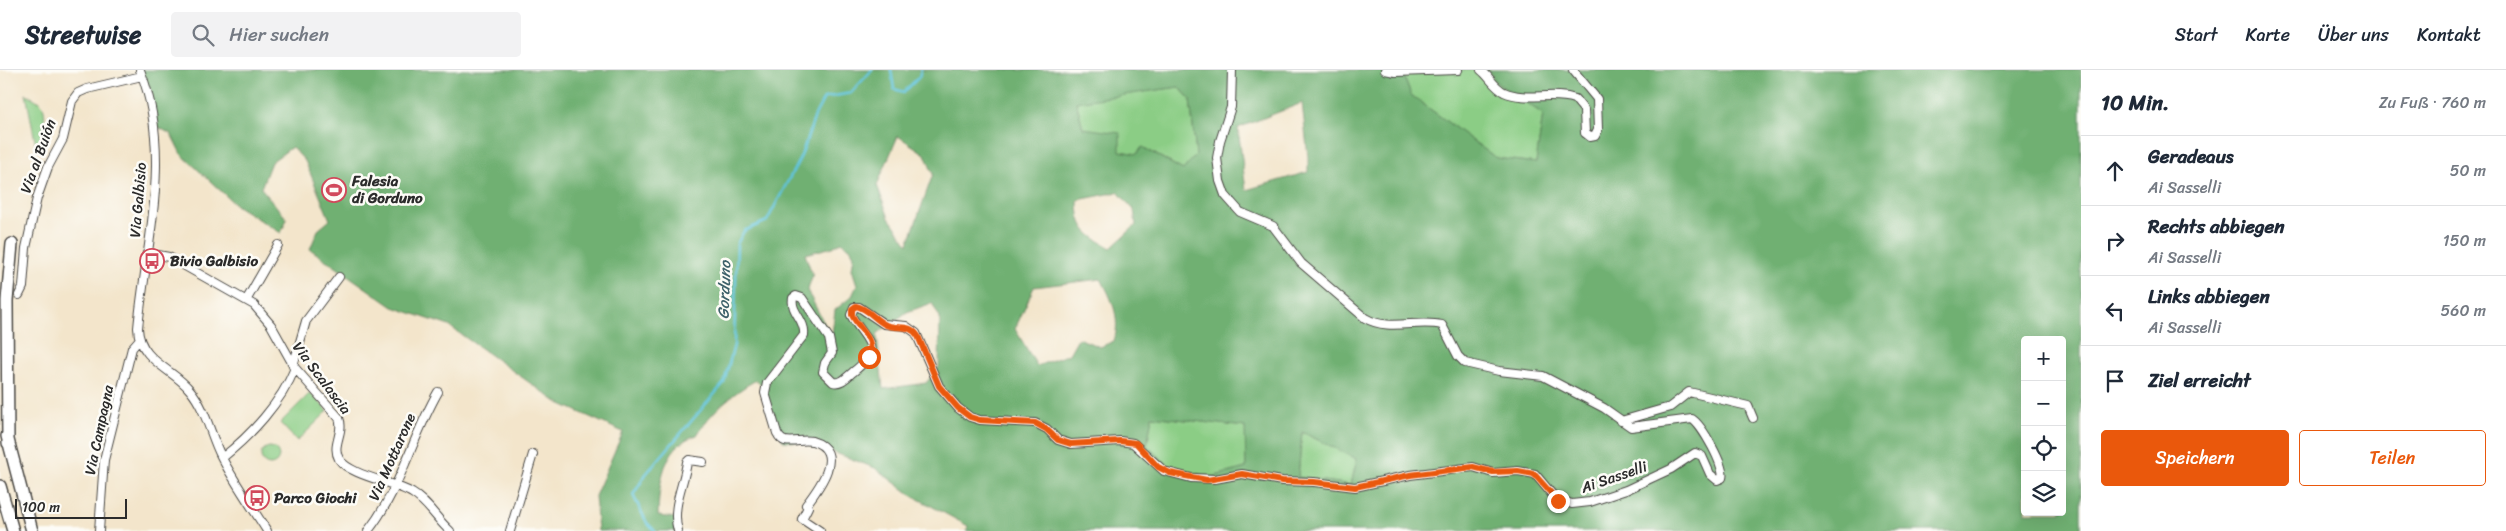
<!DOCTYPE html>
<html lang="de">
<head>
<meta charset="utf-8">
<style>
	body { margin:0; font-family:Sriracha,sans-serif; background:#f2f2f3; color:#1f2937 }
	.controls { position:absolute; right:15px; bottom:15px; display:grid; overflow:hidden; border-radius:5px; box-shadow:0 5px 20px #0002 }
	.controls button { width:45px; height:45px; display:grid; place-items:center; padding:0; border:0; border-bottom:1px solid #e0e1e3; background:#fff; color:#1f2937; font:25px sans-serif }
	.scale { position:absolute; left:15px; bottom:12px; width:112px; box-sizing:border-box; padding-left:5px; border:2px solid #2b2b2b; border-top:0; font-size:14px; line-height:18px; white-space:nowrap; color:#2b2b2b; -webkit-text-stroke:4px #fdfcf7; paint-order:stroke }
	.stop { position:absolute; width:15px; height:15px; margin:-11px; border:4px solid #ea580c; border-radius:50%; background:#fff }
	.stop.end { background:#ea580c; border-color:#fff; box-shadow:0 1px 5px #0008 }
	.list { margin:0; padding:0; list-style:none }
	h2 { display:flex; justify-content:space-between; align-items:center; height:65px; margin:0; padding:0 20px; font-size:21px }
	h2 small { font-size:16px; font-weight:400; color:#747a83 }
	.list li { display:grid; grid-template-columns:32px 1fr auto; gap:15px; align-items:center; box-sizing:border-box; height:70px; padding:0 20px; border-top:1px solid #e0e1e3 }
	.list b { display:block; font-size:19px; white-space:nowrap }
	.list p { margin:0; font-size:16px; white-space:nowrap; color:#747a83 }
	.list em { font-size:16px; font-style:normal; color:#747a83 }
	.actions { display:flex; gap:10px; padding:15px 20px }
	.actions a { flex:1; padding:11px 0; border:1px solid #ea580c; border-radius:5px; text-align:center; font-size:18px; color:#ea580c }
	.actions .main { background:#ea580c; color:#fff }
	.icon { flex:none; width:28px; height:28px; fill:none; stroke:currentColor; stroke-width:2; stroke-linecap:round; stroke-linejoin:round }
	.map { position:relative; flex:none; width:2081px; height:461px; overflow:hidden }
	header { display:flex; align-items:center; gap:30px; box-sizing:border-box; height:70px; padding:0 25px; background:#fff; border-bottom:1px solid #e0e1e3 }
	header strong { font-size:24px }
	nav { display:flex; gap:28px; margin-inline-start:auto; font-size:18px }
	.search { width:350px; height:45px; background:#f2f2f3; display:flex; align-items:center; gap:12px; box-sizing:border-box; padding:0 18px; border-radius:5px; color:#747a83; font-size:19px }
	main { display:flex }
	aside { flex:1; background:#fff }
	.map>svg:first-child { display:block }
	.green { fill:#8bcd85; stroke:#5b7c58 }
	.forest { fill:#70b072; stroke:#4e6e4e; fill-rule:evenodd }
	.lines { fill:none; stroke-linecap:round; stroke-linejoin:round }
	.stream { stroke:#60c5de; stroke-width:2.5 }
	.minor-casing { stroke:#494743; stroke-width:10 }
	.highway-casing { stroke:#494743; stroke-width:14 }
	.minor { stroke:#fff; stroke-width:8 }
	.highway { stroke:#fff; stroke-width:11 }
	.route { stroke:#ea580c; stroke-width:6 }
	.labels { text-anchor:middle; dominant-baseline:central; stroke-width:5; stroke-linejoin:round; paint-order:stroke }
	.street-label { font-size:15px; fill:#2b2b2b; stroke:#fdfcf7 }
	.poi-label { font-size:15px; font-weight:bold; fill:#2b2b2b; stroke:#fdfcf7; text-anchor:start }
	.water-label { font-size:16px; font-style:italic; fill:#3e616a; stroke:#fdfcf7 }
</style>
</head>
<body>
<header>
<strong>Streetwise</strong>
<div class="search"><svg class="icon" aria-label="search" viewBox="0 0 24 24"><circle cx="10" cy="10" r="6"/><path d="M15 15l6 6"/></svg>Hier suchen</div>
<nav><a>Start</a><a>Karte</a><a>Über uns</a><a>Kontakt</a></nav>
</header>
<main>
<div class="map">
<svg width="2081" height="461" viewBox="0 0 2081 461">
	<rect width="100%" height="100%" fill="#fdfcf7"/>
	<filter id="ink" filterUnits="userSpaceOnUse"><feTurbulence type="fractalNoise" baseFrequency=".02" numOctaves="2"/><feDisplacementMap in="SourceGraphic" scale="10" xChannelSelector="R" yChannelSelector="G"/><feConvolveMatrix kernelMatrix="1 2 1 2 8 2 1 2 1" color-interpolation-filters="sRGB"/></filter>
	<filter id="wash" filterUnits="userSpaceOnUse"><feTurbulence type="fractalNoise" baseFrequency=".0096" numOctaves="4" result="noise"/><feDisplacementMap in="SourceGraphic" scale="20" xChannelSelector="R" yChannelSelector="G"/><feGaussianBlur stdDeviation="1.12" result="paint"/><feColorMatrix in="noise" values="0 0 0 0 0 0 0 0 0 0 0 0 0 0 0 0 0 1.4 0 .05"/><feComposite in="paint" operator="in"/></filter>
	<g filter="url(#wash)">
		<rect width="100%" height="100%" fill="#f3e5cb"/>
		<path class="green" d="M1401,0H1489L1497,13L1543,44L1536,93L1496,88L1411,25Z
			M1179,17L1190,29L1196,85L1183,100L1143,77L1137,84L1119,81L1083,58L1076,31Z
			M26,24C31,27 40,31 43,36C48,48 41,70 37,81Z
			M310,323L328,341L297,371L280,353Z
			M1152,346L1246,357V398L1211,407L1170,397L1147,376Z
			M1302,362L1357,389L1351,415L1298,407Z
			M261 386a9 9 0 1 1 18 0a9 9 0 1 1-18 0Z"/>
		<path class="forest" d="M140,0H1401L1411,25L1496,88L1536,93L1543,44L1497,13L1489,0H2081V461H967L968,456L911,425L875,398L825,379L819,374L783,371L764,318L756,310C733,323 710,342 697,365C662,375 659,415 658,446L676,448L678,461H598L595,426L623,362L557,332L449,256L393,237L310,179L318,160L330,150L305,91L292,77L271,92L261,118L287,149L281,163L237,136L181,84L171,64L154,55ZM1179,17L1190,29L1196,85L1183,100L1142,77L1137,84L1120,81V63L1083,58L1076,32ZM1302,33L1308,87V102L1246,120L1238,58ZM898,66L925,84L933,104L908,174L889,148L877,115ZM1118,122L1134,140L1136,155L1111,178C1087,164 1078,159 1078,130ZM841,172L850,178L854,185L852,199L857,215L852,226L835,240L832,264L825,255L807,220L813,206L805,184L833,177ZM1101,209C1112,229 1121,248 1114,271L1100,277L1078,268L1069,284L1037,296L1015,259L1034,217ZM932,233L940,248L939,297L926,313L883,319L877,264L907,242ZM2025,270H2062V442H2025ZM1152,346L1245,357L1246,398L1211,407L1170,397L1147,376ZM1302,362L1357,389L1351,415L1298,407Z"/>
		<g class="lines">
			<path class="stream" d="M891,0L894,19L904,22L919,7L921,0
				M655,461L647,453L633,425L646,404L724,313L734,275L737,174L744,161L767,151L801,86L816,43L824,28L851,23L872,0"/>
		</g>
	</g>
	<g filter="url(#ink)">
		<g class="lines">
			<defs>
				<path id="minor" d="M140,0C173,82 146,174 138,258C139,290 173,299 190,320C206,339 210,364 221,386C234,412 252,437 267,461
					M1385,0L1395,2L1458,0
					M1481,0C1489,6 1494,17 1504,22C1526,32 1553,21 1575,29L1584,40L1585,63L1590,67L1595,66L1598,60L1597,29L1573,0
					M147,183L169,187L254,235L271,255L295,298L339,348C345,362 331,375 339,389C350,406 395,412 412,423C428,432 437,450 450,461
					M19,225L23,217L26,178L37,128L48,97L63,69L72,31L78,23L87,19L142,6
					M247,229L278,175
					M293,296L306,251L339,207
					M1621,351L1670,337L1689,322L1748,336L1753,348
					M222,388C251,365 281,333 295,298
					M99,461L104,390L132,278L139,270
					M368,461C401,419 412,367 438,322
					M510,461L533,384
					M678,461C671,437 684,415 687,392L689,390L703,392
					M820,461L802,449L808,437L806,435C819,418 847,381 812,371C803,369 794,373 785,371C781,370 779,367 777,363L765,323L767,313L804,265C806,250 790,242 793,228L796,226L802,228L829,268L832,283L825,293L823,302L833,312C841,314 846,308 853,302C886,276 865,272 851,245L854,237H859L884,254L906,256L916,263L939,316L958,338L970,347L980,350L1035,353L1047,359L1058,370L1071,374L1120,371L1133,373L1164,401L1191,408L1215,409L1242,404L1282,411L1314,412L1355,417L1410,405L1473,397L1493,403L1518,401L1535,404L1556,429L1572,434L1590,432L1626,420L1671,399L1695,383L1702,386L1710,404L1717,410L1722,408C1726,398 1702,355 1692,349L1631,357L1604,338L1543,306L1499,301L1465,293L1458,286L1442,255C1417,249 1389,262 1365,248L1301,193L1273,156L1240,142L1225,125L1220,111L1217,88L1220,71L1231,37L1232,0"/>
				<path id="highway" d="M7,366L32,461
					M8,373L7,231L12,174
					M0,416L13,461"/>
			</defs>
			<use href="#minor" class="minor-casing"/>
			<use href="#highway" class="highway-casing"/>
			<use href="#minor" class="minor"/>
			<use href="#highway" class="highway"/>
		</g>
	</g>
	<g class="lines" filter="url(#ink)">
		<path class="route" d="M869,287C876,268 859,260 852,245V239L856,236C868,238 875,250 886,255C899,260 909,253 918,266L939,316L958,338L970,347L980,350L1035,353L1046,359L1058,370L1071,374L1120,371L1136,373L1158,397L1170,403L1207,410L1242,404L1282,411L1314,412L1355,417L1410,405L1473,397L1493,402L1518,401L1534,404L1558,431"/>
	</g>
	<defs>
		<symbol id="stadium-ring" viewBox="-11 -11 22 22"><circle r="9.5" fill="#fdfcf7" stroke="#d1495b" stroke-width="1.5"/><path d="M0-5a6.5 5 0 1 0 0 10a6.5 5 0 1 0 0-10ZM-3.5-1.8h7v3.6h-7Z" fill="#d1495b"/></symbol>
		<symbol id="bus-ring" viewBox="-11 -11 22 22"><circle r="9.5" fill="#fdfcf7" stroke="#d1495b" stroke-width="1.5"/><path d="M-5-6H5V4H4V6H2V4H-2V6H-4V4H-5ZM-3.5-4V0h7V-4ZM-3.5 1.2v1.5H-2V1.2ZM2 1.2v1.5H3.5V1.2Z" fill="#d1495b"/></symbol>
	</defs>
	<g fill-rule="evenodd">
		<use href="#stadium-ring" x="320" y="106" width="28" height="28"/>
		<use href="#bus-ring" x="138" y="177" width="28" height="28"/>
		<use href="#bus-ring" x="243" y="414" width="28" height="28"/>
	</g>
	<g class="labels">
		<g class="street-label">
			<text transform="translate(38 86) rotate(-70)">Via al Buión</text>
			<text transform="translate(138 130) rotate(-85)">Via Galbisio</text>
			<text transform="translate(322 308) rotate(53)">Via Scalascia</text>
			<text transform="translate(99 360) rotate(-78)">Via Campagna</text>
			<text transform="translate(392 387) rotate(-66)">Via Mottarone</text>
			<text transform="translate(1614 407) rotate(-19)">Ai Sasselli</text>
		</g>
		<g class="poi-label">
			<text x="352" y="111">Falesia<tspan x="352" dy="17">di Gorduno</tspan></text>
			<text x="170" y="191">Bivio Galbisio</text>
			<text x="274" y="428">Parco Giochi</text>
		</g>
		<g class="water-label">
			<text transform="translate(724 220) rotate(-88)">Gorduno</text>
		</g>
	</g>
</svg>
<div class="controls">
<button>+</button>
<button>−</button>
<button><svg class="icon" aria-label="locate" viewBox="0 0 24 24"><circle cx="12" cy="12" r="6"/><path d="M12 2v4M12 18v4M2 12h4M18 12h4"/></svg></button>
<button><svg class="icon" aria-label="layers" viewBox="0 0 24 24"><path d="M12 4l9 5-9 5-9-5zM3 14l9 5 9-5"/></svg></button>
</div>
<div class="scale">100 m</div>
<div class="stop" style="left:869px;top:287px"></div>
<div class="stop end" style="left:1558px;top:431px"></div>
</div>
<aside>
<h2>10 Min.<small>Zu Fuß · 760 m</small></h2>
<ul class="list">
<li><svg class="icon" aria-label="ahead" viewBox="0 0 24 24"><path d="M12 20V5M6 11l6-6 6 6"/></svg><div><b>Geradeaus</b><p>Ai Sasselli</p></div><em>50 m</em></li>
<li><svg class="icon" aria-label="right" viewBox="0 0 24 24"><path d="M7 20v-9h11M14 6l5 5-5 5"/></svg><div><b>Rechts abbiegen</b><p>Ai Sasselli</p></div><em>150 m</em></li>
<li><svg class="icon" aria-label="left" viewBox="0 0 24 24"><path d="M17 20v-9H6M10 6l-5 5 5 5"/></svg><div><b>Links abbiegen</b><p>Ai Sasselli</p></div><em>560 m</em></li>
<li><svg class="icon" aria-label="arrive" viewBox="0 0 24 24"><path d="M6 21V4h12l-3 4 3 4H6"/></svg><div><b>Ziel erreicht</b></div></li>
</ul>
<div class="actions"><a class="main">Speichern</a><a>Teilen</a></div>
</aside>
</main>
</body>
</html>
